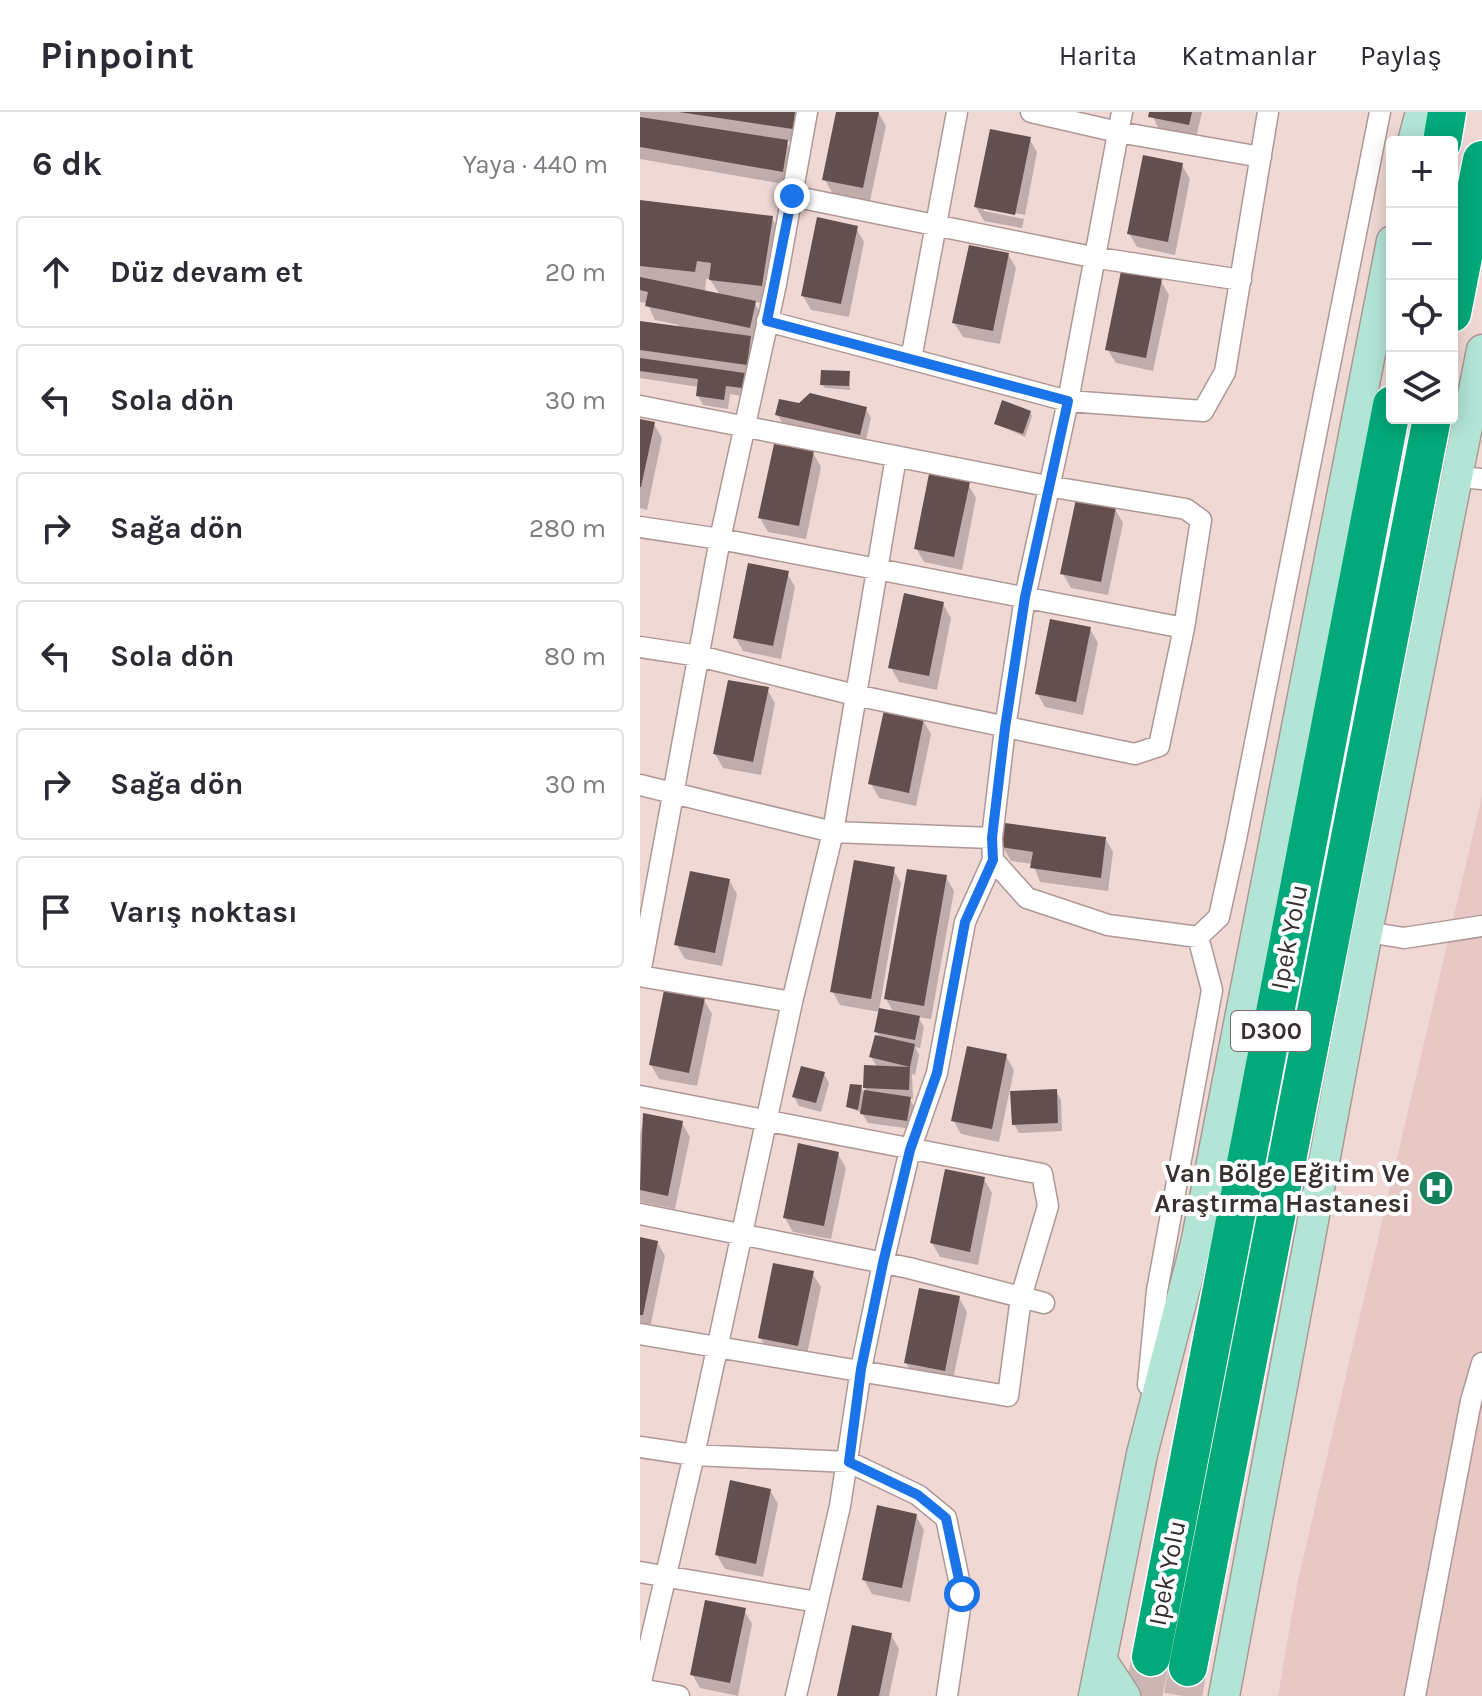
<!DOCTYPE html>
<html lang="tr">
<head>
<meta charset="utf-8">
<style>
	body { margin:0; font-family:Karla,sans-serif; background:#f7f7f7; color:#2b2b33 }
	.controls { position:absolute; right:24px; top:24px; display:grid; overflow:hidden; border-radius:8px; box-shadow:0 4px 20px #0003 }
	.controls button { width:72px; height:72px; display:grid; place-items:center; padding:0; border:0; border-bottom:2px solid #e1e1e2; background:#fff; color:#2b2b33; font:40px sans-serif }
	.stop { position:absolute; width:24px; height:24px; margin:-18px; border:6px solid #1a73e8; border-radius:50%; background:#fff }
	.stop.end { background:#1a73e8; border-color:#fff; box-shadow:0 2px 8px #0008 }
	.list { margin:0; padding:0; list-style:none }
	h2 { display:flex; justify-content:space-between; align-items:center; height:104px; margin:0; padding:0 32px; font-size:34px }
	h2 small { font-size:26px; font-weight:400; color:#7c7c81 }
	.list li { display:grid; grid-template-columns:52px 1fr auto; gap:24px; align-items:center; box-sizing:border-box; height:112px; margin:0 16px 16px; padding:0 16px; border:2px solid #e1e1e2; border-radius:8px }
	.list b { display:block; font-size:30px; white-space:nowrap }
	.list em { font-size:26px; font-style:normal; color:#7c7c81 }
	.icon { flex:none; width:44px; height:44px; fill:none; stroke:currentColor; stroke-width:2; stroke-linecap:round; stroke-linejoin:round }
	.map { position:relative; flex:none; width:842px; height:1584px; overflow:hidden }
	header { display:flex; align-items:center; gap:48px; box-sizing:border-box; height:112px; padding:0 40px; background:#fff; border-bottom:2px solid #e1e1e2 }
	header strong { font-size:38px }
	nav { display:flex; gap:44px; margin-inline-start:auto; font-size:28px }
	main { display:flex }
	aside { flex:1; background:#fff }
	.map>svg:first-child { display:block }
	.built { fill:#e7c8c4 }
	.shadow { fill:#0003; fill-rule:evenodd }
	.building { fill:#63504e }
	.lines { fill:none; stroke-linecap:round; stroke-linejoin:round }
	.highway-tunnel { stroke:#cbb6b4; stroke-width:38; stroke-dasharray:38 19; stroke-linecap:butt }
	.street-casing { stroke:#ae9896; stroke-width:23 }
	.secondary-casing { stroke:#ae9896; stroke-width:33 }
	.highway-casing { stroke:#fff; stroke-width:41 }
	.street { stroke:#fff; stroke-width:20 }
	.secondary { stroke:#b3e5d7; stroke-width:30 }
	.highway { stroke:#02a97a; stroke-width:38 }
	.route { stroke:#1a73e8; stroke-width:10 }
	.labels { text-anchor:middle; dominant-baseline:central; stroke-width:8; stroke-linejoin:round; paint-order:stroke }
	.shield { fill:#fff; stroke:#746d6d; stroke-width:2 }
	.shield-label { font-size:24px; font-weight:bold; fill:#382f2e }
	.street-label { font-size:26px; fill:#382f2e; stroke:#fff }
	.poi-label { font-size:26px; font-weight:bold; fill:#382f2e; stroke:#fff; text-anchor:end }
</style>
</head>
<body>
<header>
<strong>Pinpoint</strong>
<nav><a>Harita</a><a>Katmanlar</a><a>Paylaş</a></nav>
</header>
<main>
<aside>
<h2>6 dk<small>Yaya · 440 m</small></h2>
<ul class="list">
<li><svg class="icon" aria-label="ahead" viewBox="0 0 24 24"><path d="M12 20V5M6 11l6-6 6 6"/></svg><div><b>Düz devam et</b></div><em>20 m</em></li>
<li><svg class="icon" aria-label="left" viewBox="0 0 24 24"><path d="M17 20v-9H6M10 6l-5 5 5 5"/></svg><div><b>Sola dön</b></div><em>30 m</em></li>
<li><svg class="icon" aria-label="right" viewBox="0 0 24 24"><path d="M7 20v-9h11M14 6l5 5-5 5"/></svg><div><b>Sağa dön</b></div><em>280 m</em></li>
<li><svg class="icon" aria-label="left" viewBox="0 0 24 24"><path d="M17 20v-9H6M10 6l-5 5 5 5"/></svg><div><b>Sola dön</b></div><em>80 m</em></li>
<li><svg class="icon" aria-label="right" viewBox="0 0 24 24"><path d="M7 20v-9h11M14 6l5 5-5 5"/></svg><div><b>Sağa dön</b></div><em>30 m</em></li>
<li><svg class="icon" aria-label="arrive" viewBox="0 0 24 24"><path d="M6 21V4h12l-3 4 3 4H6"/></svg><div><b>Varış noktası</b></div></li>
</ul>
</aside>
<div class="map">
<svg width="842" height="1584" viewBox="0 0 842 1584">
	<rect width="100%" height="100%" fill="#f0d8d5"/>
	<path class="built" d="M842,684V1584H638L658,1468Z"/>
	<path class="shadow" d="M0,0H161L160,30L146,29L155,44L150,73L0,47Z
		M198,0H238L246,14L230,89L193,82L185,68Z
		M511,0H562L556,26L519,18Z
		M389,26L397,40L385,103L344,95V99L384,107L382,116L344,109L336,95Z
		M542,53L550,67L535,143L497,135L489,121Z
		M0,90L132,106L142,124L132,192L114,190L123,205L118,229L111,228L118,240L114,266L104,264L109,272L107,285L90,282L88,297L63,293L58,284L59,275L0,266V211L38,216L39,213L15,208L7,191L0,190ZM66,167H70L80,183L65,180Z
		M216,116L224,130L209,205L171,198L163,184Z
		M368,142L376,156L360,232L323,225L314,211Z
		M521,169L529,183L513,259L476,251L467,237Z
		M209,261L210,278L185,276L182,272Z
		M159,293L226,297L231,306L225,332L143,312L137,302Z
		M390,300L392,304L385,325L356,312Z
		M0,309L14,312L22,326L7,398L0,396Z
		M173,341L181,355L166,427L128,420L120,406Z
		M328,372L336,386L322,458L284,450L276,436Z
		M475,397L483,411L468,483L431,476L423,462Z
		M147,461L155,475L141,547L103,539L95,525Z
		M303,492L311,506L297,578L259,570L251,556Z
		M450,517L458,531L443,603L405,595L397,581Z
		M127,577L135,591L121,663L83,656L75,642Z
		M283,608L291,622L276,694L239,686L231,672Z
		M465,726L473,740L468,779L400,770L393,752L371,749L363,735Z
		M253,757L261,771L239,898L254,901L246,887L306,765L314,779L291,907L278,905L284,915L280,936L275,935L279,943L275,963L272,962L273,987L269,986L275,996L272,1017L228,1011L222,1001L208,995L221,975L225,982L226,955H237L231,945L240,926L236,919L240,900L200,893L192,879Z
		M89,768L97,782L82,854L45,847L37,833Z
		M64,888L72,902L57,974L19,967L11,953Z
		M366,944L374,958L359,1030L321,1022L313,1008Z
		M184,962L189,971L181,1000L159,994L154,985Z
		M416,979L421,988L422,1019L379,1021L374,1012Z
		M4,1003L42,1011L50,1025L35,1097L0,1090V1024Z
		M198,1042L206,1056L191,1127L153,1120L145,1106Z
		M344,1067L352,1081L338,1153L300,1145L292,1131Z
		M0,1127L17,1130L25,1144L10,1216L0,1214Z
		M172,1161L181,1175L166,1247L128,1239L120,1225Z
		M319,1186L327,1200L312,1272L274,1265L266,1251Z
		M130,1378L138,1392L123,1465L85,1457L77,1443Z
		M276,1404L284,1418L270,1490L232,1482L224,1468Z
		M104,1498L112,1512L98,1584L60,1576L52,1562Z
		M251,1523L259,1537L249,1584H199Z"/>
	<path class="building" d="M39,0H155L153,17Z
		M196,0H239L223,76L182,68Z
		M509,0H552L549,13L508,5Z
		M0,5L148,28L143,60L0,35Z
		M350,17L391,25L375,103L334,95Z
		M503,43L543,51L528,130L487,122Z
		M0,88L133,104L122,174L69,168L71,151L57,149L55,160L0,154Z
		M177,105L218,114L201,192L161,184Z
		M329,133L369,141L353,219L312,211Z
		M481,159L522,167L506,246L465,238Z
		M0,165L116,189L110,216L5,194L8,180L0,178Z
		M0,209L111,224L107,253L0,238Z
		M0,246L105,261L102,276L86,274L84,288L56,284L58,267L0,259Z
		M181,258L210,259L209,274L180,273Z
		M170,281L227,295L220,323L135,303L139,287L159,291Z
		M362,288L391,299L383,322L354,312Z
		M0,307L15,310L1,375H0Z
		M134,332L174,339L159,414L118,406Z
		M289,362L330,370L314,445L274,437Z
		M436,387L476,395L461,470L420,462Z
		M108,451L149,459L133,534L93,526Z
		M264,481L304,490L289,564L248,556Z
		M410,507L451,515L436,590L395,582Z
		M88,568L129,575L113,650L73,642Z
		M244,598L284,606L269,681L228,672Z
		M365,711L466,725L461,766L390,756L393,740L361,735Z
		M214,748L255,755L231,887L190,880Z
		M267,757L307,763L284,894L244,887Z
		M50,759L90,767L75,841L34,833Z
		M24,878L65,886L49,961L9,953Z
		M239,896L280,904L275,928L234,920Z
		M235,923L275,932L270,955L229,945Z
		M327,934L367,942L352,1017L311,1009Z
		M224,953L270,955L269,978L223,976Z
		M161,954L185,960L176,991L152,985Z
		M210,972L222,973L218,998L206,995Z
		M417,977L418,1011L372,1013L370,979Z
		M224,978L271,985L267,1009L220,1002Z
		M3,1001L43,1009L28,1084L0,1078Z
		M158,1031L199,1040L184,1114L143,1106Z
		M305,1057L345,1065L330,1140L290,1131Z
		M0,1125L18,1129L3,1203H0Z
		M133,1151L174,1159L158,1234L118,1226Z
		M279,1176L320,1184L305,1259L264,1251Z
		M90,1368L131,1377L116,1452L75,1443Z
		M237,1393L277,1402L262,1476L222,1468Z
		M65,1488L106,1496L90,1571L50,1563Z
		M212,1513L252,1521L239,1584H197Z"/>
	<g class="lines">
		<path class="highway-tunnel" d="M503,1584L511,1545
			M543,1584L548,1555"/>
		<defs>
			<path id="street" d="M391,0L478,20L621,45
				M482,0L428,289L385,485L365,616L352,726L353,748L387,786L468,813L558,825L579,805L595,732L740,0
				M152,84L452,145L601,168
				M127,209L428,289L563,299L585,260L628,0
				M271,247L317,0
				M0,294L407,374L546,397L561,408L544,516L519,634L495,642L215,583L59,544L0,535
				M818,365L842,367
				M0,415L80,427L544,516
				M0,673L193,720L352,726
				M727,820L764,826L842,814
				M0,862L80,427L136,172L167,0
				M0,864L152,890
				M0,984L402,1062L408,1094L381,1185L368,1284L0,1222
				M0,1102L269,1156L404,1191
				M508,1273L517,1179L572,878L558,825
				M0,1335L54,1343L209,1350L278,1383L306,1406L322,1482L307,1584
				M0,1460L177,1490
				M0,1574L54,1343L152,890L193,720L256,345
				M0,1577L39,1584
				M156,1584L200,1394L221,1257L243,1151L270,1038L297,961L325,810L353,748
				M775,1584L831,1289L842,1251"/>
			<path id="secondary" d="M773,30L781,0
				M462,1549L485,1584
				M454,1584L502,1342L556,1132L752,129
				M584,1584L727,820L842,238"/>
			<path id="highway" d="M802,30L807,0
				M812,201L842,48
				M511,1545L752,293
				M548,1555L792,306"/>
		</defs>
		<use href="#street" class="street-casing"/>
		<use href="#secondary" class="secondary-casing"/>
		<use href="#highway" class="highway-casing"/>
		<use href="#street" class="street"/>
		<use href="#secondary" class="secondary"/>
		<use href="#highway" class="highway"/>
	</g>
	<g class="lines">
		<path class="route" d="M152,84L127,209L428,289L385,485L365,616L352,726L353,748L325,810L297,961L270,1038L243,1151L221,1257L209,1350L278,1383L306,1406L322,1482"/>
	</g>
	<defs>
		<symbol id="hospital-disc" viewBox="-11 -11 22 22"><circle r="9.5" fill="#14815e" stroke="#fff"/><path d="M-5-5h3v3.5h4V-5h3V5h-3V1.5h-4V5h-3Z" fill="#fff"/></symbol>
	</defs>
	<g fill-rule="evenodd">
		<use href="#hospital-disc" x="776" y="1056" width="40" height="40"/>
	</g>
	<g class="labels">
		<rect class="shield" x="591" y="899" width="80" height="40" rx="6"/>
		<g class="shield-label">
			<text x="631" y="919">D300</text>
		</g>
		<g class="street-label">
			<text transform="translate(649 825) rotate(-79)">Ipek Yolu</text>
			<text transform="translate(527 1461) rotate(-79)">Ipek Yolu</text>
		</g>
		<g class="poi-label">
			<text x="770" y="1061">Van Bölge Eğitim Ve<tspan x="770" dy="30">Araştırma Hastanesi</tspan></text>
		</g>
	</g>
</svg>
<div class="controls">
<button>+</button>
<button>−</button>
<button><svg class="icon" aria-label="locate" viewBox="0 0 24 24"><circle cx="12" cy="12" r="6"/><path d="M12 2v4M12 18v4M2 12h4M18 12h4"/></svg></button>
<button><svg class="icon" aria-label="layers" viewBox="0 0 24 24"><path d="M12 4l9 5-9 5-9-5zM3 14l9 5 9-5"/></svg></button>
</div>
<div class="stop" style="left:322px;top:1482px"></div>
<div class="stop end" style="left:152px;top:84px"></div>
</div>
</main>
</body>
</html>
